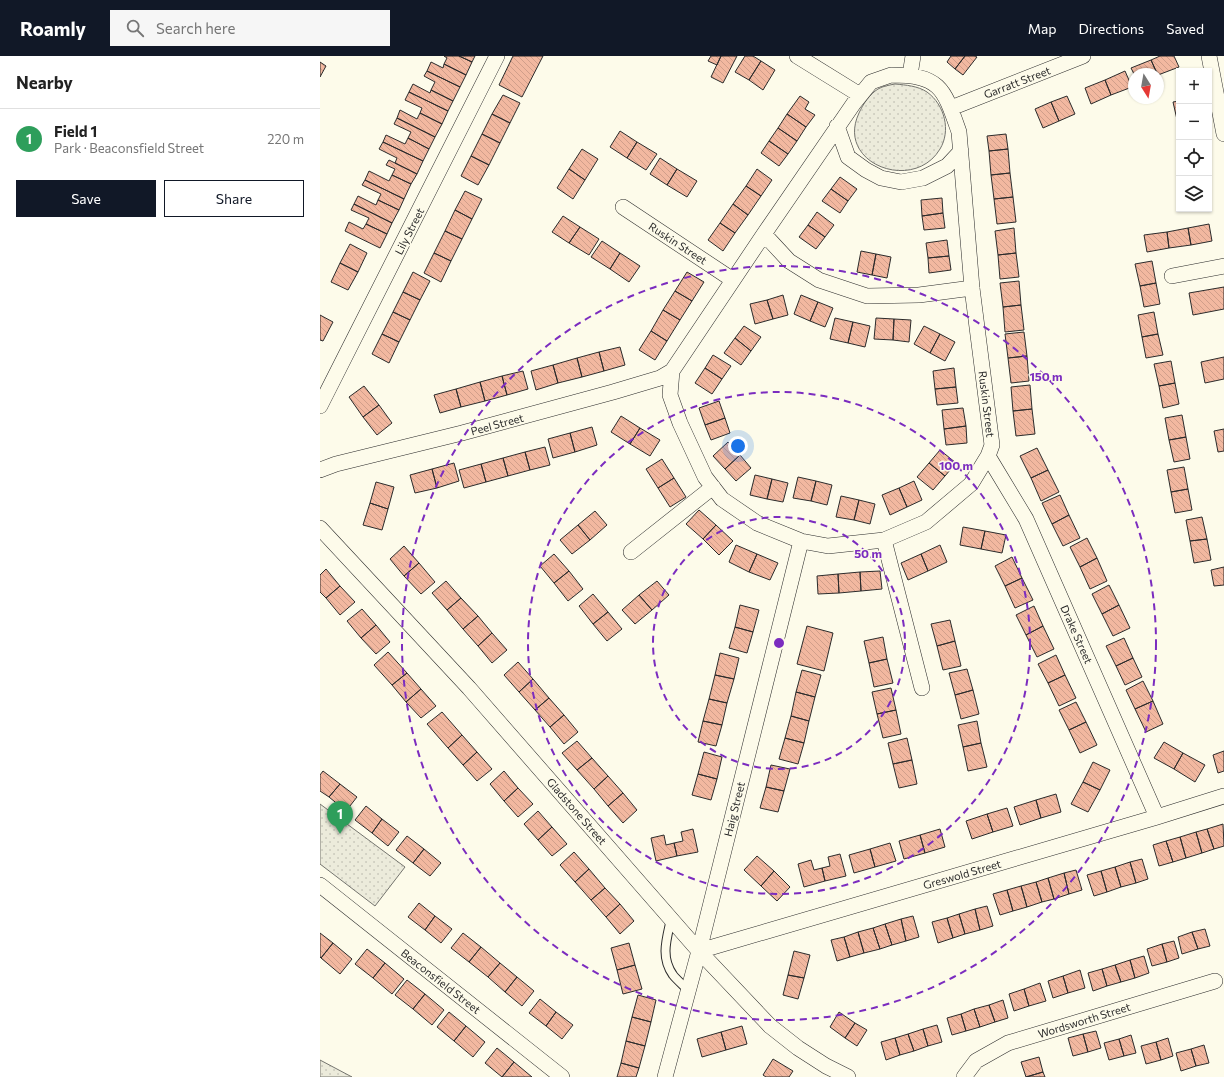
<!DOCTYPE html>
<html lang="en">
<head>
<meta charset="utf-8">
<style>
	body { margin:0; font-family:Commissioner,sans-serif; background:#f6f6f6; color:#222 }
	.controls { position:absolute; right:12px; top:12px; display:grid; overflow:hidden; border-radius:0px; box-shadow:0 1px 3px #0004 }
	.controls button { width:36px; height:36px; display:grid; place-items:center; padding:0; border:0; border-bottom:1px solid #e0e0e0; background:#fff; color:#222; font:20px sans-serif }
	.compass { position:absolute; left:808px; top:12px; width:36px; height:36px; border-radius:50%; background:#fff; box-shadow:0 1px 3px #0004; rotate:169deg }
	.you { position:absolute; left:418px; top:390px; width:14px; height:14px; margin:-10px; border:3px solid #fff; border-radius:50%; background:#1a73e8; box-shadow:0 0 0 6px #1a73e833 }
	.badge { display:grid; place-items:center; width:26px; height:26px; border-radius:50%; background:#111827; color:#fff; font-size:13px; font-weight:700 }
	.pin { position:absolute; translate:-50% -33px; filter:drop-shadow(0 1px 2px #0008) }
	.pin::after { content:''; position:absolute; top:21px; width:14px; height:12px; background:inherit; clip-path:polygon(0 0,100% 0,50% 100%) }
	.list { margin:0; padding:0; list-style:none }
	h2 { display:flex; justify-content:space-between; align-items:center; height:52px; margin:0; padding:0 16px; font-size:17px }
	h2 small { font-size:13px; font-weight:400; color:#767676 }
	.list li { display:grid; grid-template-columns:26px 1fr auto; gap:12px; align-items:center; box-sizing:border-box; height:60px; padding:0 16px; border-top:1px solid #e0e0e0 }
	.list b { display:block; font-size:15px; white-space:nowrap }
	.list p { margin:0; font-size:13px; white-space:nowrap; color:#767676 }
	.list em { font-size:13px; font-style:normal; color:#767676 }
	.actions { display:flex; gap:8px; padding:12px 16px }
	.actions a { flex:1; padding:9px 0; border:1px solid #111827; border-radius:0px; text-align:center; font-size:14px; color:#111827 }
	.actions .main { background:#111827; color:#fff }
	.icon { flex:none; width:22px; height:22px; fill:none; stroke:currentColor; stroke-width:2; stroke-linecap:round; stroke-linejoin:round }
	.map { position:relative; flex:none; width:904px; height:1021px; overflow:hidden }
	header { display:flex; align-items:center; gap:24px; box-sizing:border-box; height:56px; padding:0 20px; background:#111827; color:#fff }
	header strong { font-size:19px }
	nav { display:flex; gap:22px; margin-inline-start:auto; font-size:14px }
	.search { width:280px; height:36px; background:#f6f6f6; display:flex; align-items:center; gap:10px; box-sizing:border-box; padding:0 14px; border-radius:0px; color:#767676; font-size:15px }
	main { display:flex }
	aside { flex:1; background:#fff }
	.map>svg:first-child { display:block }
	.green { fill:url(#green-dots); stroke:#74746e }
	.building { fill:url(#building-back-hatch); stroke:#2b2b2b }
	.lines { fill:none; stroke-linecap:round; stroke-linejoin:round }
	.lane-casing { stroke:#2b2b2b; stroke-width:10 }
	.street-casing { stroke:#2b2b2b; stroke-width:16 }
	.lane { stroke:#fdfbea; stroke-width:8 }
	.street { stroke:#fdfbea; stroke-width:15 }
	.ring { fill:none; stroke:#7b2cbf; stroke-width:2; stroke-dasharray:7 5 }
	.labels { text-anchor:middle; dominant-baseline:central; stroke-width:3; stroke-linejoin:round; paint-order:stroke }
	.street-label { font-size:11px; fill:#2b2b2b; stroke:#fdfbea }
	.centre { fill:#7b2cbf; stroke:#fdfbea; stroke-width:2 }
	.ring-label { font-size:12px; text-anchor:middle; font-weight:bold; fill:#7b2cbf; stroke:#fdfbea; stroke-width:3; stroke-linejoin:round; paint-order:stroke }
</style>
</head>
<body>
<header>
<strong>Roamly</strong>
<div class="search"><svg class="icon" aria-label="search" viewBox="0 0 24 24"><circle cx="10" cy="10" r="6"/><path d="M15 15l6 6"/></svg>Search here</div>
<nav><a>Map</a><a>Directions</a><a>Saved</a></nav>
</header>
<main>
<aside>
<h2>Nearby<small></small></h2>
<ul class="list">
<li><span class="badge" style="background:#2e9e5b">1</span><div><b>Field 1</b><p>Park · Beaconsfield Street</p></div><em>220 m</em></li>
</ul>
<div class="actions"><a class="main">Save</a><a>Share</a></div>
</aside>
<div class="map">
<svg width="904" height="1021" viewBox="0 0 904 1021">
	<defs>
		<pattern id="green-dots" width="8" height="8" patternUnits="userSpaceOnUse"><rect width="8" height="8" fill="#ecebdb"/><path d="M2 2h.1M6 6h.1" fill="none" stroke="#cbcabc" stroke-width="1.8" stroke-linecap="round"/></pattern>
		<pattern id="building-back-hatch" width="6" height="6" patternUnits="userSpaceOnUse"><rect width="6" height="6" fill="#f2b8a0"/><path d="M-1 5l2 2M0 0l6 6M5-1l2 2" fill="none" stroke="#d09e8a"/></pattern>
	</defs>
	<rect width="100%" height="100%" fill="#fdfbea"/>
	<path class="green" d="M575,28C586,29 598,30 607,36C625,49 631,75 620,93C594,137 515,108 539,57C543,48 550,38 558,33C563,30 570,29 575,28Z
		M0,748L85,811L55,850L0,808Z
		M0,1004L32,1021H0Z"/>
	<path class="building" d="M124,0H139L152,6L146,19L124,8L127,2Z
		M139,0H155L152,6Z
		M193,0H223L202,41L179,29Z
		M391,0H401L397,9L388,5Z
		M401,0H417L403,27L391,21Z
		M425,0H433L441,5L429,24L415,16Z
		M631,0H645L635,13L627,6Z
		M645,0H655L657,1L643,19L635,13Z
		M840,0H854L859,11L838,19L831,4Z
		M831,4L837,18H814L811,12Z
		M441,5L455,14L443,34L429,24Z
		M0,6L6,10L0,21Z
		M111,6L123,12L124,8L146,19L140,31L107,15Z
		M107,15L140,31L133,45L111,34L115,26L104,20Z
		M805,15L812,31L791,39L785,24Z
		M785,24L791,39L771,48L765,32Z
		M93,28L110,37L111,34L133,45L128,55L89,36Z
		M89,36L128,55L122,68L100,57L102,52L85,44Z
		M183,39L200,47L190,67L172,58Z
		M480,40L489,46L485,53L495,59L486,71L467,58Z
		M747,40L755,58L739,65L731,46Z
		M859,45V68H858L853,46Z
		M731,46L739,65L723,72L715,53Z
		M80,54L97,63L100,57L122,68L115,81L77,62Z
		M172,58L190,67L180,87L162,78Z
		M467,58L486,71L477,85L458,72Z
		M77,62L115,81L109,93L88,82L91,76L74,68Z
		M458,72L477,85L468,98L449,85Z
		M300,75L317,86L307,102L290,91Z
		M162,78L180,87L169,109L151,100Z
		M686,78L688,93L669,95L667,80Z
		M66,79L85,88L88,82L109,93L103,105L63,86Z
		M449,85L468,98L459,110L441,97Z
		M63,86L103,105L97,118L75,107L77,102L59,93Z
		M317,86L337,98L326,114L307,102Z
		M262,93L278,103L265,124L249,113Z
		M688,93L690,117L671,119L669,95Z
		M151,100L169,109L158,129L141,120Z
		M340,102L357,113L347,129L330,118Z
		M69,104L97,118L91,128L72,119L75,113L66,109Z
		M249,113L265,124L253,143L237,132Z
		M357,113L377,125L367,141L347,129Z
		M437,113L452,124L441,140L426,130Z
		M49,115L69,125L72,119L91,128L84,143L45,124Z
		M690,117L693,141L674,143L671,119Z
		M520,121L537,133L528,145L511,133Z
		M45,124L84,143L79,154L58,144L61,138L42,129Z
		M426,130L441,140L428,159L413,148Z
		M511,133L528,145L520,157L502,145Z
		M145,135L162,143L152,163L135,154Z
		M38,140L56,149L58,144L79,154L72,167L34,148Z
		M693,141L696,166L677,168L674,143Z
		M622,142L623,157L602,160L601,144Z
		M34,148L72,167L67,178L46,168L49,162L31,154Z
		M413,148L428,159L415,177L400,167Z
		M135,154L152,163L142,183L125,175Z
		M497,156L514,169L505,181L488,169Z
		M623,157L625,172L604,174L602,160Z
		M243,160L260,171L249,187L232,176Z
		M29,166L43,173L46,168L67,178L60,192L25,175Z
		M400,167L415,177L403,195L388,184Z
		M889,168L892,185L871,189L868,172Z
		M488,169L505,181L496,193L479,181Z
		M260,171L279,183L269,199L249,187Z
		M694,172L696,197L678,199L675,175Z
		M868,172L871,189L849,192L847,176Z
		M125,175L142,183L131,205L114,197Z
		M847,176L849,192L827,196L824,179Z
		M627,184L629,200L608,202L606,187Z
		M282,185L300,197L290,213L271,201Z
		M30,188L47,197L38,216L20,207Z
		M541,195L556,198L552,219L537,216Z
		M114,197L131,205L121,226L104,217Z
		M300,197L320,210L309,226L290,213Z
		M696,197L699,221L680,223L678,199Z
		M556,198L571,201L567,222L552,219Z
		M629,200L631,214L609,217L608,202Z
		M832,205L836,227L820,230L815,208Z
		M20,207L38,216L28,234L11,226Z
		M93,216L110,225L100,244L83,236Z
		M367,216L384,226L372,245L355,235Z
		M699,225L701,249L683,251L680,227Z
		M836,227L840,248L824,251L820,230Z
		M904,231V253L873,259L869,237Z
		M355,235L372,245L360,264L343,254Z
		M83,236L100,244L90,264L73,256Z
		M463,239L468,259L453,263L447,244Z
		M481,239L498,246L490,265L474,258Z
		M447,244L453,263L435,268L430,248Z
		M498,246L513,252L505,271L490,265Z
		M701,249L704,274L685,276L683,251Z
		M343,254L360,264L347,285L331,275Z
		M73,256L90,264L79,286L62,278Z
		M834,256L838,278L822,281L818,259Z
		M0,259L13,266L3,285L0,284Z
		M515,262L533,266L528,287L510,283Z
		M556,262L574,263L573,284L554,283Z
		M574,263L591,264L589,286L573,284Z
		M533,266L550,270L545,291L528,287Z
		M424,270L441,281L431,295L415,282Z
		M604,270L620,278L610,297L594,288Z
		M331,275L347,285L335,304L319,294Z
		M704,276L707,300L688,302L685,278Z
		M62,278L79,286L69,307L52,298Z
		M620,278L635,286L625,305L610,297Z
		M838,278L843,299L826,302L822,281Z
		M415,282L431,295L421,309L404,297Z
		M300,291L305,309L284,315L279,296Z
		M279,296L284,315L262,321L257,302Z
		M393,299L411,310L402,323L385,312Z
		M707,300L709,325L691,327L688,302Z
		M904,301V323L885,327L881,306Z
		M257,302L262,321L238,327L233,309Z
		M851,305L855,327L839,330L834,308Z
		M233,309L238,327L216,334L211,315Z
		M385,312L402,323L392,338L375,327Z
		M634,312L636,331L615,333L613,315Z
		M203,315L208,333L187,339L182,320Z
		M182,320L187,339L165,345L160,326Z
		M160,326L165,345L141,351L136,333Z
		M855,327L859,348L843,352L839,330Z
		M710,329L712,353L693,355L691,331Z
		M44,330L59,349L43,361L29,341Z
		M636,331L638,347L617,349L615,333Z
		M136,333L141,351L120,357L114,339Z
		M399,345L405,362L385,369L379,352Z
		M59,349L72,367L57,379L43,361Z
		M643,352L646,370L624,373L622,354Z
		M712,353L715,378L696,380L693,355Z
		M862,359L866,381L849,384L845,362Z
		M301,360L320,372L310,388L291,376Z
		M405,362L410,377L391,384L385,369Z
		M646,370L647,387L626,389L624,373Z
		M272,371L277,389L255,396L250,377Z
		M320,372L340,384L330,400L310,388Z
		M904,373V395L898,396L894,375Z
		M250,377L255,396L233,402L228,383Z
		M866,381L870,403L854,406L849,384Z
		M408,386L420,399L405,413L393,400Z
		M225,391L230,409L210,414L205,396Z
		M717,392L728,414L711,422L700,400Z
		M620,394L636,407L625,420L609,407Z
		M205,396L210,414L188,420L183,402Z
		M420,399L431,412L416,425L405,413Z
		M183,402L188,420L166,426L161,408Z
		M342,403L354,422L338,432L326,413Z
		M134,407L139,425L117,432L112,413Z
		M609,407L625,420L613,434L597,421Z
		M161,408L166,426L144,432L139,414Z
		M864,411L868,433L851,436L847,414Z
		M112,413L117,432L95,437L90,419Z
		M728,414L739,436L721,445L711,422Z
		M435,419L452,423L447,443L430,439Z
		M478,421L496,425L491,445L473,442Z
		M354,422L366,441L350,451L338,432Z
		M452,423L468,427L463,446L447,443Z
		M496,425L512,429L507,449L491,445Z
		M594,425L602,444L587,451L579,432Z
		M56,426L74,431L68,453L50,447Z
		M579,432L587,451L570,459L562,439Z
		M868,433L872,454L855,457L851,436Z
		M740,439L749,459L732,468L722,447Z
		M521,440L539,444L534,464L516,461Z
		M539,444L555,448L550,468L534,464Z
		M50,447L68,453L62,474L43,469Z
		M379,454L396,469L383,483L366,468Z
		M275,455L287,469L270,484L258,469Z
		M749,459L760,482L743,490L732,468Z
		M882,461L887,483L870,485L866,464Z
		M258,469L270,484L252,498L240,484Z
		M396,469L413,485L399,499L383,483Z
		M643,471L665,475L661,493L640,489Z
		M665,475L686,479L682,497L661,493Z
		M767,482L777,502L760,511L750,491Z
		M887,483L891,504L874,507L870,485Z
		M416,489L437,498L429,516L409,506Z
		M620,489L627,506L608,515L601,498Z
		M84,490L99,507L84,520L70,503Z
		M234,498L249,515L234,527L220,510Z
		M437,498L458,507L450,524L429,516Z
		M601,498L608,515L588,524L581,507Z
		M692,501L702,522L685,530L675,510Z
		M777,502L787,525L770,533L760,511Z
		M99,507L115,526L101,538L84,520Z
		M904,511V529L894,530L891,514Z
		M6,513L20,530L6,542L0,536V519Z
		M249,515L263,533L248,545L234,527Z
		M560,515L562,533L541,535L540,516Z
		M540,516L541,535L519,537L518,518Z
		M518,518L519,537L498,538L497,520Z
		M702,522L713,544L695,552L685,530Z
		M126,525L141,542L127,554L112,537Z
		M337,525L349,539L332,554L319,539Z
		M789,529L799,549L782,558L772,538Z
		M20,530L35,546L20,559L6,542Z
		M273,538L288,556L273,568L259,550Z
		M319,539L332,554L315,568L302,554Z
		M141,542L158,560L143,573L127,554Z
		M420,549L439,554L433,576L415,571Z
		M799,549L810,572L793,580L782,558Z
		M714,550L723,570L706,579L696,559Z
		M42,553L56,569L41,582L27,565Z
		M288,556L302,573L287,585L273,568Z
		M158,560L172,577L158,590L143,573Z
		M630,564L635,585L617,590L611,568Z
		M56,569L70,586L56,598L41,582Z
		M487,570L513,577L504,615L477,608Z
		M723,570L734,593L717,601L706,579Z
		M415,571L433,576L427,597L409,592Z
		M172,577L187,594L172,607L158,590Z
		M563,581L567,603L549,607L544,585Z
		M804,582L813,602L796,610L786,590Z
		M635,585L641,610L623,614L617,590Z
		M68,596L87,617L72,629L54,609Z
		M400,597L419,602L414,623L395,619Z
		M736,599L745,619L728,627L718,608Z
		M813,602L822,621L805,629L796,610Z
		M567,603L573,627L554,631L549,607Z
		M198,606L213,623L199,636L184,619Z
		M647,613L653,634L635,639L629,617Z
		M482,614L501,619L495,641L476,636Z
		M87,617L101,633L86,646L72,629Z
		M395,619L414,623L407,647L389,643Z
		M745,619L756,642L739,650L728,627Z
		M213,623L229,642L215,654L199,636Z
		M823,625L833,645L815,653L806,634Z
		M571,632L576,654L557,658L552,636Z
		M101,633L116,650L101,662L86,646Z
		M653,634L659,658L641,663L635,639Z
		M476,636L495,641L489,665L471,660Z
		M229,642L244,659L230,671L215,654Z
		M389,643L407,647L402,669L383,665Z
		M833,645L843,668L826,676L815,653Z
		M756,646L766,666L749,674L739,654Z
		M576,654L581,678L563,682L557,658Z
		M122,656L142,679L128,692L107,668Z
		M244,659L258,676L244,688L230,671Z
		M471,660L489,665L484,687L465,682Z
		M383,665L402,669L396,690L378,686Z
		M657,665L661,687L643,691L638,669Z
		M766,666L777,689L760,697L749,674Z
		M142,679L157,696L143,709L128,692Z
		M465,682L484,687L478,708L459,703Z
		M587,682L592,704L573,708L568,687Z
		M257,685L272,702L257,714L242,697Z
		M844,686L863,697L854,713L834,702Z
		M661,687L667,711L648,715L643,691Z
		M904,695V715L898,717L893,699Z
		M157,696L172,713L157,725L143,709Z
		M384,696L402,701L397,723L378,718Z
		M863,697L885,709L875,726L854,713Z
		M272,702L288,720L274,733L257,714Z
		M592,704L597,728L579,732L573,708Z
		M773,706L790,714L780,734L763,726Z
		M451,709L470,713L464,735L446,731Z
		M3,715L20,728L9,741L0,735V719Z
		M184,715L198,732L184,745L170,728Z
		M378,718L397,723L391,744L372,739Z
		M288,720L303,737L288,750L274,733Z
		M763,726L780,734L768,756L751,748Z
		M20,728L37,741L26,755L9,741Z
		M446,731L464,735L458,756L440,752Z
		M198,732L213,748L198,761L184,745Z
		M303,737L317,754L303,767L288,750Z
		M736,738L741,756L721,762L716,744Z
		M716,744L721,762L700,769L694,751Z
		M46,750L62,763L52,777L35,764Z
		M687,752L693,770L673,776L667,758Z
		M218,755L232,771L218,784L204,768Z
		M667,758L673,776L652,783L646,765Z
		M62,763L79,776L68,790L52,777Z
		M903,768L904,790L894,793L887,773Z
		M232,771L247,788L232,800L218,784Z
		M373,773L378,796L357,800L354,787L363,785L361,776Z
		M620,773L625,791L605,797L600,779Z
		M887,773L894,793L882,797L876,776Z
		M876,776L882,797L866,802L860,781Z
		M344,779L346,789L354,787L357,800L336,805L331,782Z
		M600,779L605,797L584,803L579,785Z
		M87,780L104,793L93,807L76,794Z
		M860,781L866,802L853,806L846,785Z
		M846,785L853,806L839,810L833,789Z
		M570,787L576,805L555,811L550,793Z
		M104,793L121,807L110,820L93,807Z
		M550,793L555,811L534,817L529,799Z
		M254,796L269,813L255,826L240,809Z
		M520,798L526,820L505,825L502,812L510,810L508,801Z
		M437,800L454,815L441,830L424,814Z
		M822,803L828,823L816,827L810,806Z
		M491,804L494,814L502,812L505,825L484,831L478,808Z
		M810,806L816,827L801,831L795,811Z
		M795,811L801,831L787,836L781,815Z
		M269,813L285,832L271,844L255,826Z
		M756,814L762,834L749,838L744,817Z
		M454,815L470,831L457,845L441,830Z
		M781,815L787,836L774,840L767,819Z
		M744,817L749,838L734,843L728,822Z
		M728,822L734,843L722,846L716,826Z
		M716,826L722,846L707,851L701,830Z
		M701,830L707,851L693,855L687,834Z
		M285,832L300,848L286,861L271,844Z
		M687,834L693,855L680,859L673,838Z
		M99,847L115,860L105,874L88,861Z
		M300,848L314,865L300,878L286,861Z
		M667,850L673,870L660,874L655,853Z
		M655,853L660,874L645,878L639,858Z
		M639,858L645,878L633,882L627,862Z
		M115,860L132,873L121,887L105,874Z
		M593,860L599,881L586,885L581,863Z
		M627,862L633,882L618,887L612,866Z
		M581,863L586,885L572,889L565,868Z
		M565,868L572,889L560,893L553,872Z
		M553,872L560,893L544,897L538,876Z
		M885,873L890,890L878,893L872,876Z
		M538,876L544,897L530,901L524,881Z
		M872,876L878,893L862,898L858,881Z
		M0,877L13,887L1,902L0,901Z
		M143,877L161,891L149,906L131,892Z
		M524,881L530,901L517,905L511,884Z
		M854,885L859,902L847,906L842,888Z
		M13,887L32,903L20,918L1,902Z
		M309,887L315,909L297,914L291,892Z
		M842,888L847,906L832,910L827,893Z
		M161,891L180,907L168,921L149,906Z
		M47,893L65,907L53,922L35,908Z
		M474,895L490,899L484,922L468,919Z
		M824,900L829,917L815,922L810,904Z
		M810,904L815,922L801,926L795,909Z
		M65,907L84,923L72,938L53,922Z
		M180,907L197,921L185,936L168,921Z
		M315,909L322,933L303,938L297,914Z
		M795,909L801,926L787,930L782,913Z
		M782,913L787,930L773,935L768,917Z
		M760,914L765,932L748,937L743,920Z
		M468,919L484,922L478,943L463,939Z
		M743,920L748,937L733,942L728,925Z
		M197,921L214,935L202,950L185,936Z
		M87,924L105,938L93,953L75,939Z
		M720,927L726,945L709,950L704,933Z
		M704,933L709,950L694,955L689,938Z
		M105,938L124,954L112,969L93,953Z
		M318,939L336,944L331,966L312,961Z
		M220,943L236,956L226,970L209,957Z
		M683,944L688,962L675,966L669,949Z
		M669,949L675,966L660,971L654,953Z
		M654,953L660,971L646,975L641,958Z
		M129,956L146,970L134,985L117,971Z
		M236,956L253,969L242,983L226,970Z
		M519,956L535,967L525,982L510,971Z
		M641,958L646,975L632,979L627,962Z
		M312,961L331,966L325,990L306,985Z
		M535,967L547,974L537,990L525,982Z
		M617,969L622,986L608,990L603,973Z
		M146,970L165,986L153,1001L134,985Z
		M422,970L427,988L406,994L401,976Z
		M603,973L608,990L594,995L588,978Z
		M776,975L781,992L768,996L763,978Z
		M401,976L406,994L382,1001L377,983Z
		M588,978L594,995L580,999L575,982Z
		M763,978L768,996L753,1000L748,982Z
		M811,979L816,997L804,1000L799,983Z
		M575,982L580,999L566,1004L561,986Z
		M848,982L853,1000L841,1004L836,986Z
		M799,983L804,1000L789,1004L784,987Z
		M306,985L325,990L319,1012L301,1007Z
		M836,986L841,1004L826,1008L821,990Z
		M884,989L889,1007L876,1010L871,993Z
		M177,992L194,1006L182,1021L165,1007Z
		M871,993L876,1010L861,1015L856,997Z
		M719,1001L723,1016L706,1021L701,1006Z
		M453,1003L473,1015L469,1021H446L443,1019Z
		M194,1006L212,1021H182Z
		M301,1007L319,1012L316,1021H297Z
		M723,1016L725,1021H706Z"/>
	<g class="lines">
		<defs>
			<path id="lane" d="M351,863C347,882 340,901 353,919C357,924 363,929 369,935"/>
			<path id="street" d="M477,0L540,39
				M889,0L904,78
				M571,19C621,19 624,33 639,76L652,232L672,389L668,400L651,428L606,466L564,484L508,490L481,485L437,467L402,443L385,421L360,367L350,339L352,315L444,178L534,47L551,26Z
				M590,19L593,0
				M631,52L763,0
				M517,70L528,101L546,114L561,122L581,126L603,122L627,110L641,95
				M303,151L413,224
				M444,178L469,205L499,224L547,240L599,239L652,232
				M852,220L904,210
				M0,350L177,0
				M668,400L706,463L837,761
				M0,414L16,408L142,377L293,336L340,322L352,315
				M0,472L149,632L379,895L450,970L478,992L506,1010L528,1021
				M564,484L602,632
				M311,496L393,431
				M0,829L242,1021
				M379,895L837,761L904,740
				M345,1021L379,895L481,485
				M644,1021L656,1005L688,987L895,925"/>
		</defs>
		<use href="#lane" class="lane-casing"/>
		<use href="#street" class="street-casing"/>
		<use href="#lane" class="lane"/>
		<use href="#street" class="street"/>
	</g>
	<g class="ring">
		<circle cx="459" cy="587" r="126"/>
		<circle cx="459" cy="587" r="251"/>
		<circle cx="459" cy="587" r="377"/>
	</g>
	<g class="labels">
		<g class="street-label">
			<text transform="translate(697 26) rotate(-21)">Garratt Street</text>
			<text transform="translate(89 175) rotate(-63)">Lily Street</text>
			<text transform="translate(358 187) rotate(33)">Ruskin Street</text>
			<text transform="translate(667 348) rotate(83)">Ruskin Street</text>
			<text transform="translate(177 368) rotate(-15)">Peel Street</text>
			<text transform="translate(757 578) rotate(66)">Drake Street</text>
			<text transform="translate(414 753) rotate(-76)">Haig Street</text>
			<text transform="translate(257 755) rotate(49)">Gladstone Street</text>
			<text transform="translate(642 818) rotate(-16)">Greswold Street</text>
			<text transform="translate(121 925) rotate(38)">Beaconsfield Street</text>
			<text transform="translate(764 964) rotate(-17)">Wordsworth Street</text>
		</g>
	</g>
	<circle cx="459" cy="587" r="6" class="centre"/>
	<g class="ring-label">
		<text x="726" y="325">150 m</text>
		<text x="636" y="414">100 m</text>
		<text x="548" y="502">50 m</text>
	</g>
</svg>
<div class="controls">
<button>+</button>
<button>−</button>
<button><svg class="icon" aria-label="locate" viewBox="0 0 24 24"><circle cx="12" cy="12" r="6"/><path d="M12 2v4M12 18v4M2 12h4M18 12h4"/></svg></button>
<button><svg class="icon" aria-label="layers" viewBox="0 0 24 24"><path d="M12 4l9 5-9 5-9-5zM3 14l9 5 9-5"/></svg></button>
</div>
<svg class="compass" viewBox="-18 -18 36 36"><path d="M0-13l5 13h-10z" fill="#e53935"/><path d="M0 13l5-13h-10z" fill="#767676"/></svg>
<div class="you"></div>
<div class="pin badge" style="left:20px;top:778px;background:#2e9e5b">1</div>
</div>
</main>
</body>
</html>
